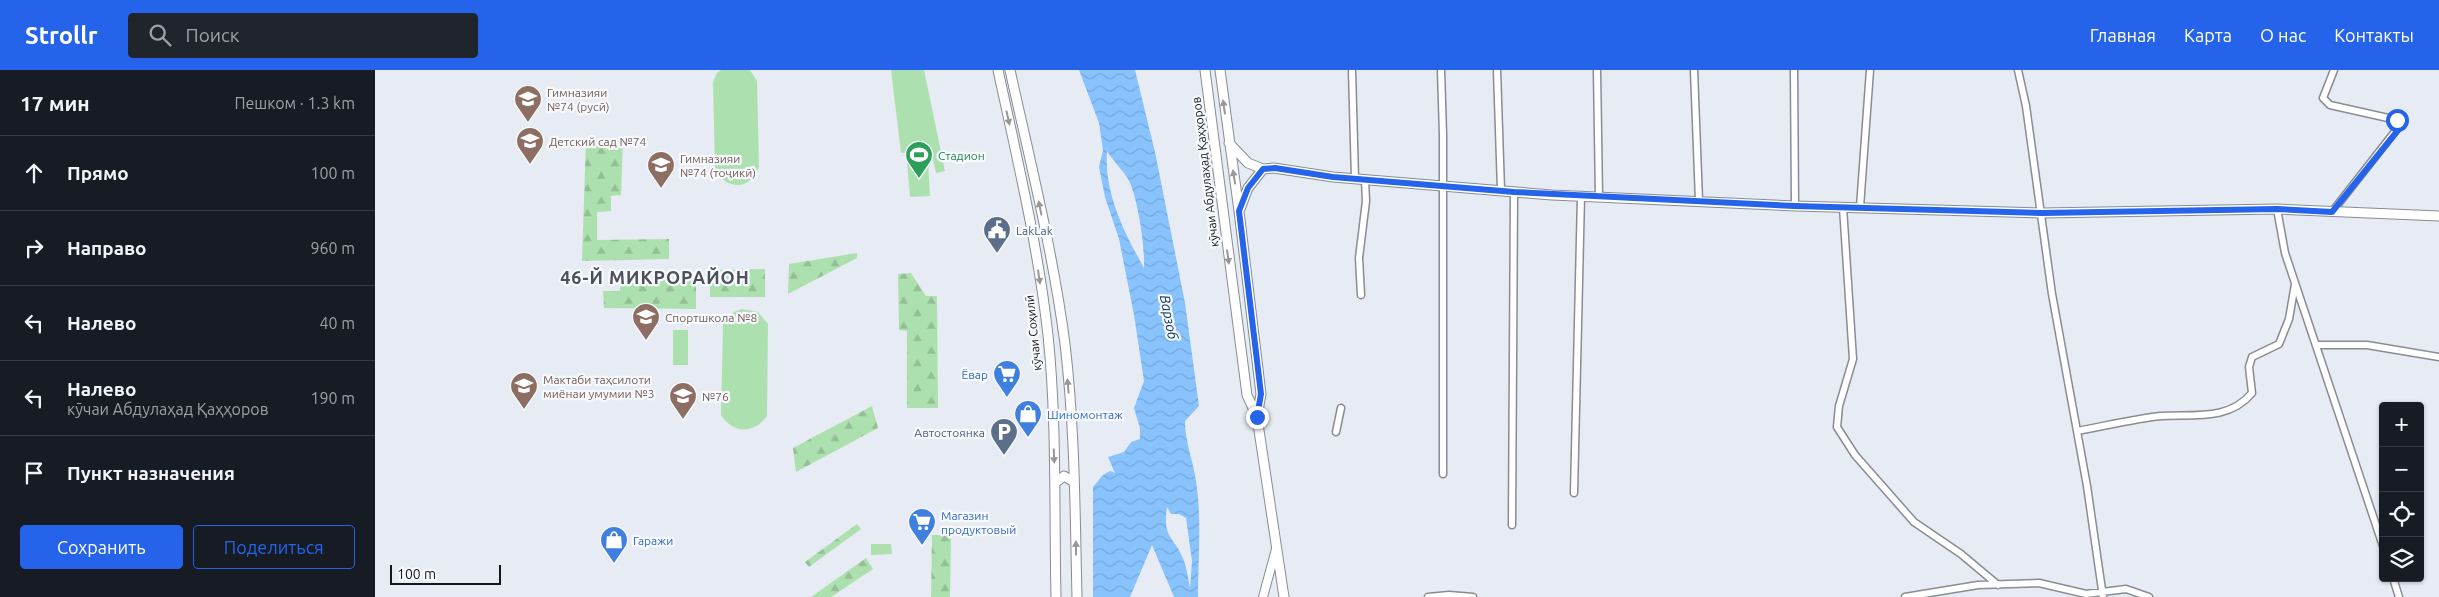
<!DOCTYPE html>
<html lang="ru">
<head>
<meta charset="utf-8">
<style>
	body { margin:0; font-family:Ubuntu,sans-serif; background:#20242c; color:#f1f3f6 }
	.controls { position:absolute; right:15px; bottom:15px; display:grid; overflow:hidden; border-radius:5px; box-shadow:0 1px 4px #0004 }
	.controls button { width:45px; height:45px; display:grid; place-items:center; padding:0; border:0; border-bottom:1px solid #363941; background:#171b24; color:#f1f3f6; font:25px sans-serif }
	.scale { position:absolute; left:15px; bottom:12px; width:111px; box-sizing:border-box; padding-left:5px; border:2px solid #16171a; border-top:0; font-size:14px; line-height:18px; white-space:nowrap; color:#16171a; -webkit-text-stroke:4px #f6f9fe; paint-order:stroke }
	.stop { position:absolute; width:15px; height:15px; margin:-11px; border:4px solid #2563eb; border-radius:50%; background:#fff }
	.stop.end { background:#2563eb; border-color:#fff; box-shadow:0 1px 5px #0008 }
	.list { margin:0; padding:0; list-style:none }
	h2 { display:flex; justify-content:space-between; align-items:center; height:65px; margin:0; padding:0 20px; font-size:21px }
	h2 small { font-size:16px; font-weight:400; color:#9ea1a6 }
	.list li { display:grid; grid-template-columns:32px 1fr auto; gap:15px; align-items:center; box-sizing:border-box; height:75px; padding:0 20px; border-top:1px solid #363941 }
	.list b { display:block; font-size:19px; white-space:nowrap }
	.list p { margin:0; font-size:16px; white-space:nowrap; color:#9ea1a6 }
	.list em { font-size:16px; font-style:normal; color:#9ea1a6 }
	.actions { display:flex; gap:10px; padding:15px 20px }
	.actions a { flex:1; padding:11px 0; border:1px solid #2563eb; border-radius:5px; text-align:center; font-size:18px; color:#2563eb }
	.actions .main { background:#2563eb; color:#fff }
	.icon { flex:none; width:28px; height:28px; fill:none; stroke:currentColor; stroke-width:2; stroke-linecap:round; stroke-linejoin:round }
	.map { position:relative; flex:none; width:2064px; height:527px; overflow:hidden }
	header { display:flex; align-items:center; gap:30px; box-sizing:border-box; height:70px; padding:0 25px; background:#2563eb; color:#fff }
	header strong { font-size:24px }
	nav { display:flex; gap:28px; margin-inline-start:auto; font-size:18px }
	.search { width:350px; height:45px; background:#20242c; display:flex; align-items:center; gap:12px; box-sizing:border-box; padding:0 18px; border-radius:5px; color:#9ea1a6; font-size:19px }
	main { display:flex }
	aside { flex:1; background:#171b24 }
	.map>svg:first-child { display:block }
	.forest { fill:url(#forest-firs) }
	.park { fill:#ade0af }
	.water { fill:url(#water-waves); fill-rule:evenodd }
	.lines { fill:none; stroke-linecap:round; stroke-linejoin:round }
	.minor-casing { stroke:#888c93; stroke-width:9 }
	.tertiary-casing { stroke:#888c93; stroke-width:10 }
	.secondary-casing { stroke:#888c93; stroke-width:11 }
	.minor { stroke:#fff; stroke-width:6 }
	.tertiary { stroke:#fff; stroke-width:8 }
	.secondary { stroke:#fff; stroke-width:9 }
	.oneway { fill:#969798 }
	.route { stroke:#2563eb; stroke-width:6 }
	.labels { text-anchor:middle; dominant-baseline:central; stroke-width:4.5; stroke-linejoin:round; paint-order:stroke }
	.education-label { font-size:12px; fill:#785e54; stroke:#f6f9fe; text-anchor:start }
	.leisure-label { font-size:12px; fill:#27864d; stroke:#f6f9fe; text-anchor:start }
	.street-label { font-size:12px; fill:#16171a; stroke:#f6f9fe }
	.service-label { font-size:12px; fill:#4e5e75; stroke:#f6f9fe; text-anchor:start }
	.shop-label { font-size:12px; fill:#366cbe; stroke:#f6f9fe; text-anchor:start }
	.water-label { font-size:14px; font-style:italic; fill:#073358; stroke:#f6f9fe }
	.district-label { font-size:18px; font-weight:bold; letter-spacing:1px; fill:#4d5057; stroke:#f6f9fe }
</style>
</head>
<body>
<header>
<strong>Strollr</strong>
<div class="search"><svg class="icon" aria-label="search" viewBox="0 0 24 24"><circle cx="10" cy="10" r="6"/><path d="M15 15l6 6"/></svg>Поиск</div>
<nav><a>Главная</a><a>Карта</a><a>О нас</a><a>Контакты</a></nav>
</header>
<main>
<aside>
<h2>17 мин<small>Пешком · 1.3 km</small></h2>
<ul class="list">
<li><svg class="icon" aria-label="ahead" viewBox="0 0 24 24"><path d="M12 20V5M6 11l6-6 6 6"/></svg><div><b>Прямо</b></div><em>100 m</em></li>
<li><svg class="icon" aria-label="right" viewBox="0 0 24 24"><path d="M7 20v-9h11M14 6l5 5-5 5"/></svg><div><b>Направо</b></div><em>960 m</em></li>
<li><svg class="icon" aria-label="left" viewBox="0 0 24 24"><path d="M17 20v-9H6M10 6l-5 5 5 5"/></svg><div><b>Налево</b></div><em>40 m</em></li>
<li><svg class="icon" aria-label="left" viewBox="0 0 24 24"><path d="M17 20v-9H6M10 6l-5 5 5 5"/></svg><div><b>Налево</b><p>кӯчаи Абдулаҳад Қаҳҳоров</p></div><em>190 m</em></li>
<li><svg class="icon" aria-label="arrive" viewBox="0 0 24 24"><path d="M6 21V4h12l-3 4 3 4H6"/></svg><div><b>Пункт назначения</b></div></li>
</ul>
<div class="actions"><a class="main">Сохранить</a><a>Поделиться</a></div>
</aside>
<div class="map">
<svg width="2064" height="527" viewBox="0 0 2064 527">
	<defs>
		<pattern id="forest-firs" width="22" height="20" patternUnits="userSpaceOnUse" patternTransform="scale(1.25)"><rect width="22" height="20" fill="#ade0af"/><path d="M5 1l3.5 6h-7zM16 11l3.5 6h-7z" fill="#94bf96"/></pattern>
		<pattern id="water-waves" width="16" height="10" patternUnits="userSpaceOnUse" patternTransform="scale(1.25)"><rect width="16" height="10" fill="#89c3fe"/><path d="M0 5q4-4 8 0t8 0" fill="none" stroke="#76a7d9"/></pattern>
	</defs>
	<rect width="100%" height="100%" fill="#e7ebf4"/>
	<path class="forest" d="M211,70H248L246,125L236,126V141L222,142V170L294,169V189L207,191Z
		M482,183V188L413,224L414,194Z
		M390,199V227H335V200Z
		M536,203L551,226H562L563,338H532V261L524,260L523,204Z
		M321,208V239L229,238L228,221H245V211Z
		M497,336L503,358L421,402L418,378Z
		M482,454L486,459L434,497L430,492Z
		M557,465H576L575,527H556Z
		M491,488L498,499L456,527H436Z"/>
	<path class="park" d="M346,0H375L382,11L384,97C375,120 353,121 340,100L338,12L342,3Z
		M516,0H549L570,101L561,103L556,80L526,83Z
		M553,91L555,126L535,127L532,92Z
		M367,239L383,242L393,254L392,346C379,364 358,364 346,345L348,254L359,242Z
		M298,260H313V295H298Z
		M496,474H516L517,484L496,485Z"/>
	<path class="water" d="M704,0H760L780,82L810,233L824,336L810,351C810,372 818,390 821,411C827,449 823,489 823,527H799L777,475L755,527H718V417L728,405L735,401L740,403L733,387L749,382L756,372L765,369V358L759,338L769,311L759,245L744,169L730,127L724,97L728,80L724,53ZM732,81C738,91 747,99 753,109C763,127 770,178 769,198C749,162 729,123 732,81ZM792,437L796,444H804L811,448L817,491L815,518C813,509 812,499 809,491C800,466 787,470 792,437Z"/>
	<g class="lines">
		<defs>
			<path id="minor" d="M977,0L980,109
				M1066,0L1068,65V404
				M1122,0L1126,120
				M1222,0L1224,127
				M1319,0L1324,131
				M1419,0L1420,136
				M1643,0L1651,36L1677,224L1712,416L1728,527
				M1468,137L1478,289L1464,336L1462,357L1480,385L1539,452L1586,484L1623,515
				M1485,137L1495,0
				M1902,139L1910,183L2008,476
				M1957,142L2025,55L2022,50L1955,35L1948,28L1959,0
				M986,225L984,188L991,131L990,110
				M1941,275H1992L2064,287
				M1702,361C1730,356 1758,349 1786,346C1818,344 1854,351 1877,323L1874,297L1877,287L1904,274L1914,249L1920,214
				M961,362L966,338
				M1199,423L1206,126
				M1137,455L1139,122
				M2018,508L2024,527
				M1053,527L1074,525L1098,527
				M1530,527L1603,515L1664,513L1711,524L1751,519L1774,527"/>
			<path id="tertiary" d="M888,527L901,479"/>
			<path id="secondary" d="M623,0C642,88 663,176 673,265C682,352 679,440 681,527
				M635,0C655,91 678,182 690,274C700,358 700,443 702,527
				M830,0L872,325L882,347L909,527
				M845,0L864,141L886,324L882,347
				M854,73L873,93L888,99L899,98L958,107L1177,125L1420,136L1667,143L1902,139L2064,146
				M865,139L873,118L888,99
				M680,413L689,406L699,412"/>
		</defs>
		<use href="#minor" class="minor-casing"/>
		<use href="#tertiary" class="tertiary-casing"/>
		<use href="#secondary" class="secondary-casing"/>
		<use href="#minor" class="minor"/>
		<use href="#tertiary" class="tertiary"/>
		<use href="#secondary" class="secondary"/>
	</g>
	<defs><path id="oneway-solid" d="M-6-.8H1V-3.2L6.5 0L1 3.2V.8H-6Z" transform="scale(1.25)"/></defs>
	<g class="oneway">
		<use href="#oneway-solid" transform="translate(849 37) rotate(-98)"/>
		<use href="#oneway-solid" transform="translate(633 48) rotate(78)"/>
		<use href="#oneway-solid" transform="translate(859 107) rotate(-99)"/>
		<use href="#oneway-solid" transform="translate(665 138) rotate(-102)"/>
		<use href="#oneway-solid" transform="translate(853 187) rotate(82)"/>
		<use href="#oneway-solid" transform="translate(664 207) rotate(82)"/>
		<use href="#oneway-solid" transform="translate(693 316) rotate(-95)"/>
		<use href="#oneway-solid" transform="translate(679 386) rotate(88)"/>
		<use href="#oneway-solid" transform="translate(701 478) rotate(-91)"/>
	</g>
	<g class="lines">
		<path class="route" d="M882,347L886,324L864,141L873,118L888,99L900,98L958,107L1139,122L1420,136L1667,143L1902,139L1957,142L2024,59L2025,55L2022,50"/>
	</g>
	<defs>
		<symbol id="school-pin" viewBox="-11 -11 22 30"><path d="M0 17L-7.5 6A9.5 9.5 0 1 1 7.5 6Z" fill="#8d6e63" stroke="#f6f9fe"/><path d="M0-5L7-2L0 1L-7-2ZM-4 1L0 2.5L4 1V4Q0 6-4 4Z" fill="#fff"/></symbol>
		<symbol id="stadium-pin" viewBox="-11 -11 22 30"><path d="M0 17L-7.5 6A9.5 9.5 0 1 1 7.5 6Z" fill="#2e9e5b" stroke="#f6f9fe"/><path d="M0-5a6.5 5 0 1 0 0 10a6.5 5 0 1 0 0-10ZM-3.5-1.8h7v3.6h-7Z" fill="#fff"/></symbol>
		<symbol id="civic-pin" viewBox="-11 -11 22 30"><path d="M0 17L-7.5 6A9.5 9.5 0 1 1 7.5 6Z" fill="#5c6f8a" stroke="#f6f9fe"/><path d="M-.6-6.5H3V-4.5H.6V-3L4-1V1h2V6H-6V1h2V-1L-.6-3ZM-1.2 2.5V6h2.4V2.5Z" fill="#fff"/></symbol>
		<symbol id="supermarket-pin" viewBox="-11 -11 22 30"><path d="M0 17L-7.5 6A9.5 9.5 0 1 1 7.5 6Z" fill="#3f7fe0" stroke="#f6f9fe"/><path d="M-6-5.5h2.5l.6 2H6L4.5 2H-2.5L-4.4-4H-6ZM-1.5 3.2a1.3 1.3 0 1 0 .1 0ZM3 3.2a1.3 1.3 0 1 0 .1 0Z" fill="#fff"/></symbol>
		<symbol id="shop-pin" viewBox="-11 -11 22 30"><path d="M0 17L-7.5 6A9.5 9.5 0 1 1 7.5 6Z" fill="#3f7fe0" stroke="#f6f9fe"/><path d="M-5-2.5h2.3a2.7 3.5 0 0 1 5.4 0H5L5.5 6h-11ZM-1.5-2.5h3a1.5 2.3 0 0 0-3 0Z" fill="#fff"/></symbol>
		<symbol id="parking-pin" viewBox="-11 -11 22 30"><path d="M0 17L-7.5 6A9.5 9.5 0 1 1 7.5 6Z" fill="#5c6f8a" stroke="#f6f9fe"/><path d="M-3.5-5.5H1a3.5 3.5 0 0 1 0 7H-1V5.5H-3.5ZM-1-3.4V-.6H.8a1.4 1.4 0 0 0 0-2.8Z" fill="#fff"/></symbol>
	</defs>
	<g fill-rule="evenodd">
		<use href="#school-pin" x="137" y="13" width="32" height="43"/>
		<use href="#school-pin" x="139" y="55" width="32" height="43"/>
		<use href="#stadium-pin" x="528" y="69" width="32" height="43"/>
		<use href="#school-pin" x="270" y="79" width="32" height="43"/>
		<use href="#civic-pin" x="606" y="144" width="32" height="43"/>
		<use href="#school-pin" x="255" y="231" width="32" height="43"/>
		<use href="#supermarket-pin" x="616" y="288" width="32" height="43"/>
		<use href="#school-pin" x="133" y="300" width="32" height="43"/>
		<use href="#school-pin" x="292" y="310" width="32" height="43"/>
		<use href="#shop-pin" x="637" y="328" width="32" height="43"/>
		<use href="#parking-pin" x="613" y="346" width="32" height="43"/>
		<use href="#supermarket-pin" x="531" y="436" width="32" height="43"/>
		<use href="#shop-pin" x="223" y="454" width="32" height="43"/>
	</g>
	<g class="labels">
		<g class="education-label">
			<text x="172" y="22">Гимназияи<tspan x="172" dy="14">№74 (русӣ)</tspan></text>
			<text x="174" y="71">Детский сад №74</text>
			<text x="305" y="88">Гимназияи<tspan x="305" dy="14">№74 (тоҷикӣ)</tspan></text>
			<text x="290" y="247">Спортшкола №8</text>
			<text x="168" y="309">Мактаби таҳсилоти<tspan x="168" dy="14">миёнаи умумии №3</tspan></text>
			<text x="327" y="326">№76</text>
		</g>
		<g class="leisure-label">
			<text x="563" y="85">Стадион</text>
		</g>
		<g class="street-label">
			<text transform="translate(830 102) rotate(-97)">кӯчаи Абдулаҳад Қаҳҳоров</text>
			<text transform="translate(658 263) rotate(-96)">кӯчаи Соҳилӣ</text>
		</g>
		<g class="service-label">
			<text x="641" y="160">LakLak</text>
			<text x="610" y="362" text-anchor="end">Автостоянка</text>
		</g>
		<g class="shop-label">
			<text x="613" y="304" text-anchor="end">Ёвар</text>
			<text x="672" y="344">Шиномонтаж</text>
			<text x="566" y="445">Магазин<tspan x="566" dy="14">продуктовый</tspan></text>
			<text x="258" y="470">Гаражи</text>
		</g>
		<g class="water-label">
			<text transform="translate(794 247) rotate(79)">Варзоб</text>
		</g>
		<g class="district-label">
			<text x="280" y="207">46-Й МИКРОРАЙОН</text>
		</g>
	</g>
</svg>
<div class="controls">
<button>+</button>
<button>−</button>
<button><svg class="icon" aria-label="locate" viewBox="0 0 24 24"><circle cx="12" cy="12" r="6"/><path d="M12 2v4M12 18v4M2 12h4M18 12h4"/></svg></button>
<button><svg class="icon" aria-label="layers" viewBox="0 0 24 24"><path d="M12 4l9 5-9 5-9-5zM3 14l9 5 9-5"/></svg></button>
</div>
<div class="scale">100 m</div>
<div class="stop" style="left:2022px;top:50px"></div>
<div class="stop end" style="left:882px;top:347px"></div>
</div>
</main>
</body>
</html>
